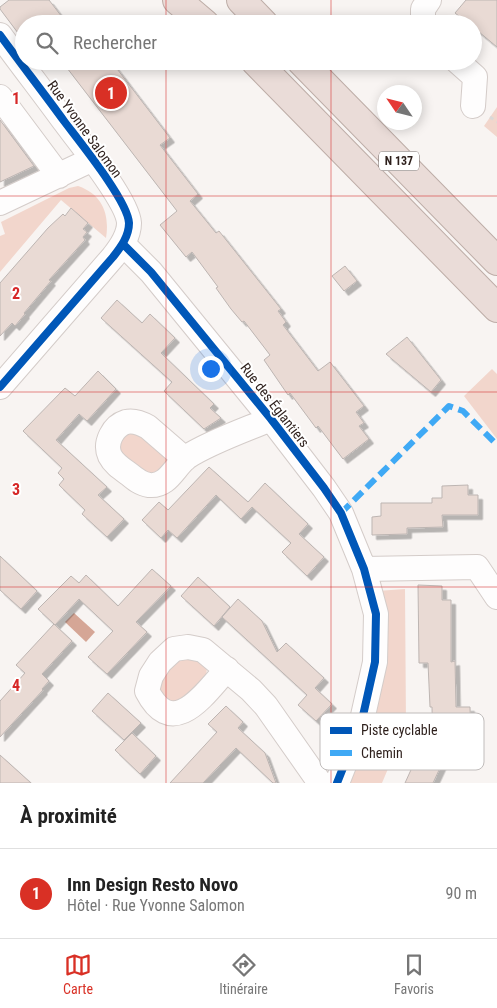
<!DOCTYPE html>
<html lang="fr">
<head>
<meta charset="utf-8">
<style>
	body { margin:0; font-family:"Roboto Condensed",sans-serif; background:#f2f2f2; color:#222 }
	.compass { position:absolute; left:377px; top:85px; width:45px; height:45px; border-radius:50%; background:#fff; box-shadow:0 2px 12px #0003; rotate:305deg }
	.you { position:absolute; left:210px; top:368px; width:18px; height:18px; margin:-12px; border:4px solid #fff; border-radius:50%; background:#1a73e8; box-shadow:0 0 0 8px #1a73e833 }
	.badge { display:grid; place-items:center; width:32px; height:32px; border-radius:50%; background:#d93025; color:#fff; font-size:16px; font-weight:700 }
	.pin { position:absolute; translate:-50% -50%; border:2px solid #fff; box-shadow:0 1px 5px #0006 }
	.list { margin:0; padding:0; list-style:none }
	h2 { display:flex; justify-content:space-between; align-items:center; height:65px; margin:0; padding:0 20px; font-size:21px }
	h2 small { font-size:16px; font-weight:400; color:#767676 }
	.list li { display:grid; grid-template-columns:32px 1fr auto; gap:15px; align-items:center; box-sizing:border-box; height:90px; padding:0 20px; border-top:1px solid #e0e0e0 }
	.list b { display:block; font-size:19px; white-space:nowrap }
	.list p { margin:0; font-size:16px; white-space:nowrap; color:#767676 }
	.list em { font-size:16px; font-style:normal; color:#767676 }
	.icon { flex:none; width:28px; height:28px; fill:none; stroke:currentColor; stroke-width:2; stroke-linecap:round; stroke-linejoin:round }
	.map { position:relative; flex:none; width:497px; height:783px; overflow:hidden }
	.search { position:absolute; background:#fff; box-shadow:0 2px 12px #0003; left:15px; right:15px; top:15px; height:55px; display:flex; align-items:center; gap:12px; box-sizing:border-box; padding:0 18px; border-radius:28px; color:#767676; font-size:19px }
	.sheet { height:155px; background:#fff }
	nav { display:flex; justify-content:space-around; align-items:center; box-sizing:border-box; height:70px; border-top:1px solid #e0e0e0; background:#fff; font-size:14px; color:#767676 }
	nav a { display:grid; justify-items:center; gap:2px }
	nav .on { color:#d93025 }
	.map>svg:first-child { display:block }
	.green { fill:#f2d6cc }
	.water { fill:#d5a696 }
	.building { fill:#e9dad4; stroke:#bdb5b2; filter:url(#shadow) }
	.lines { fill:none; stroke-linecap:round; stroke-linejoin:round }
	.street-casing { stroke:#d4ccc9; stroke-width:26 }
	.highway-casing { stroke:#bdada7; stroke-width:30 }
	.path { stroke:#dad9d8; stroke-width:3; stroke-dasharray:4 4; stroke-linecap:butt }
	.street { stroke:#fefdfd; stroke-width:24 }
	.highway { stroke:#eadcd8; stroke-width:28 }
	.quiet { stroke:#3fa9f5; stroke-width:6; stroke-dasharray:12 6; stroke-linecap:butt }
	.cycleway-casing { stroke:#fff; stroke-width:11 }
	.cycleway { stroke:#0057b8; stroke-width:8 }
	.grid { fill:none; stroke:#d62828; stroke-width:1; stroke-opacity:0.55 }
	.labels { text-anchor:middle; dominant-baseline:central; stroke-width:4; stroke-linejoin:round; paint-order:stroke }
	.shield { fill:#fff; stroke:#6c625f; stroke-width:1 }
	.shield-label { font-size:12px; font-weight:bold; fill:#2d1f1b }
	.street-label { font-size:14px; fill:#2d1f1b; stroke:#fff }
	.key { fill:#fff; stroke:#c0bcbb; stroke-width:1 }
	.key-label { font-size:14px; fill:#2d1f1b }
	.grid-label { font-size:16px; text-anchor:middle; font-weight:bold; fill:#d62828; stroke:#fff; stroke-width:4; stroke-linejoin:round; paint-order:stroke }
</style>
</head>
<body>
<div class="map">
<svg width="497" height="783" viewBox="0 0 497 783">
	<defs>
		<filter id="shadow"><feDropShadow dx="4.5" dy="4.5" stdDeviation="0" flood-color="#0004"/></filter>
	</defs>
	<rect width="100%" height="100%" fill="#f8f4f2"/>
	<path class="green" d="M497,107V137L484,126Z
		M78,186C102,194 110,214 106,238L61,200L0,272V236L5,234L1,222L69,188Z
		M492,369L497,374V439L464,396Z
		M132,428L167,456L168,464L165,472L144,478L115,445Z
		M405,589L406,726L382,783H345L377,591Z
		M188,654L207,666L206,679L183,705L162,703L157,682L167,667Z"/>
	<path class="water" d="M74,613L95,632L86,642L65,622Z"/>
	<path class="building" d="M9,0H49L62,17L53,24H24V41L0,9V7Z
		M466,0H497V47L473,27V24H469L455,13Z
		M74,61H111L170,138L160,145L198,194L190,201L216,233L219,231L281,309L278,311L286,322L283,325L318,371L330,362L364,406L356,412L364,423L359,426L369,439L343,459L318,426L316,428L290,393L288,395L264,360L270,355L244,321L242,322L231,309L216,288L218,287L192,252L186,257L160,225L177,211L67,68Z
		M0,120L34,166L0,182Z
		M71,208L88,223L83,229L87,232L83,237L85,240L49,280L51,281L24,313L25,314L15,326L12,323L0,336V283L48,228L63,214L65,216Z
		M345,266L357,281L344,291L332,276Z
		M117,300L142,323L150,314L175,338L161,353L214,404L210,408L221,418L204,429L164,391L172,382L101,318Z
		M407,337L441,380L431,392L386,354Z
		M98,371L116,389L87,421L79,414L56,440L107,487L98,495L124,519L107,537L82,514L85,510L59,485L64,479L58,473L62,468L23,431L65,388L75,396Z
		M209,467L248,502L265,483L308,524L299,534L324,557L307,576L282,552L291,543L252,507L241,519L216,495L177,538L168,530L161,538L142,520L159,502L168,510Z
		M468,485V495H478V515H442L443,527L407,528V534L372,535V517L381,516V503H432V498H442V486Z
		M0,556L37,591L21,609L0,590Z
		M152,569L171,586L136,622L147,632L107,674L88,657L113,631L79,599L55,625L38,609L71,576L79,583L86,575L118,606Z
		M198,577L230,607L214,626L181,596Z
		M418,585L442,586V600H451V662L455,661L456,707H470L471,742H452L433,783H405L420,750L433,755L432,707H430L428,663H419Z
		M238,599L262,621L277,652L286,643L324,678L315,688L332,704L316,721L298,705L307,695L222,617Z
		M54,624L72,641L42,674L49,681L42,689L43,690L0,737V701L25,673L16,665Z
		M108,693L141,723L124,740L92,711Z
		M226,706L243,722L238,728L265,753L276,783H273L236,748L203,783H170L217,732L208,724Z
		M132,733L156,756L140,774L115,750Z
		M0,755L31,783H0Z"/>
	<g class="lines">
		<defs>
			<path id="street" d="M423,24V9L429,0
				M0,35C21,64 43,92 64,121C79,141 128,201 129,223C129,236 121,247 113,257L0,387
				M457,61L475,77L473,106
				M0,97L59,176
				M0,203L93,159
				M123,244L151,272L271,419L324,488L341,513L364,569L376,614L375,662L362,720L337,783
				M185,459L148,427C141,423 134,420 126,422C113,426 104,443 110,456C114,464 122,469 129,474C135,479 141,484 149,485C168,487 174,467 187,457C210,442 245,430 271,419
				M364,569L477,567L497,597
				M227,669C205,693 173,742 147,691L151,676L160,662L174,649L188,647L203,650L251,690L266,706L320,783"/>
			<path id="highway" d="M177,0L205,24
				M241,0L264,24
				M255,61L497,308
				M301,61L497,261"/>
		</defs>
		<use href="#street" class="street-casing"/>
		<use href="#highway" class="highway-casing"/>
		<path class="path" d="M490,117L497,122"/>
		<use href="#street" class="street"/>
		<use href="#highway" class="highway"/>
		<path class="quiet" d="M341,513L449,406L463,411L497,445"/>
		<defs>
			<path id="cycleway" d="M0,35C21,64 43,92 64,121C79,141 128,201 129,223C129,236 121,247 113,257L0,387
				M123,244L151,272L271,419L324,488L341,513L364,569L376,614L375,662L362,720L337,783"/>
		</defs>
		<use href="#cycleway" class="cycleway-casing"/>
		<use href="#cycleway" class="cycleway"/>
	</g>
	<path class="grid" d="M166,0V24M331,0V24M166,61V783M331,61V783M0,196H497M0,392H497M0,587H497"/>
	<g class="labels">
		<rect class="shield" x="379" y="151.5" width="40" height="19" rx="4"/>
		<g class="shield-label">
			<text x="399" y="161">N 137</text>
		</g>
		<g class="street-label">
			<text transform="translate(85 129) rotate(54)">Rue Yvonne Salomon</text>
			<text transform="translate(275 405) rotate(52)">Rue des Églantiers</text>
		</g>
	</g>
	<rect x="320" y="713" width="164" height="57" rx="8" class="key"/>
	<rect x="330" y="727" width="22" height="7" fill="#0057b8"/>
	<rect x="330" y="750" width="22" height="6" fill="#3fa9f5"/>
	<g class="key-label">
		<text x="361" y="735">Piste cyclable</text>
		<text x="361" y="758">Chemin</text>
	</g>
	<g class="grid-label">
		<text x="16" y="104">1</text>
		<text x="16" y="299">2</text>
		<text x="16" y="495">3</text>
		<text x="16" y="691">4</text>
	</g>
</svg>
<svg class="compass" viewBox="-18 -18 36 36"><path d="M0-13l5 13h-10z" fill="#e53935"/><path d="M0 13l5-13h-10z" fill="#767676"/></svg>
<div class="you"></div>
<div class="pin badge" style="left:111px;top:93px">1</div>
<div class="search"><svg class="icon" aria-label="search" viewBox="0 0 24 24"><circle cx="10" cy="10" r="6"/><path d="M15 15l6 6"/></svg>Rechercher</div>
</div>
<section class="sheet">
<h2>À proximité<small></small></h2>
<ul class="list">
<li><span class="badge">1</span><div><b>Inn Design Resto Novo</b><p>Hôtel · Rue Yvonne Salomon</p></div><em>90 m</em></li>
</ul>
</section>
<nav>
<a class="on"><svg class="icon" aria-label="map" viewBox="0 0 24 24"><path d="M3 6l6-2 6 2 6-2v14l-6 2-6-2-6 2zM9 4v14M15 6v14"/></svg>Carte</a>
<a><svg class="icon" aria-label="directions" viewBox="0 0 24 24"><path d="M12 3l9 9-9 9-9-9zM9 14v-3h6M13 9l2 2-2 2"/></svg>Itinéraire</a>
<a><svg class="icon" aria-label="saved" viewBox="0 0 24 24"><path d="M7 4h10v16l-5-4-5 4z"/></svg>Favoris</a>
</nav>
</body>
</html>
